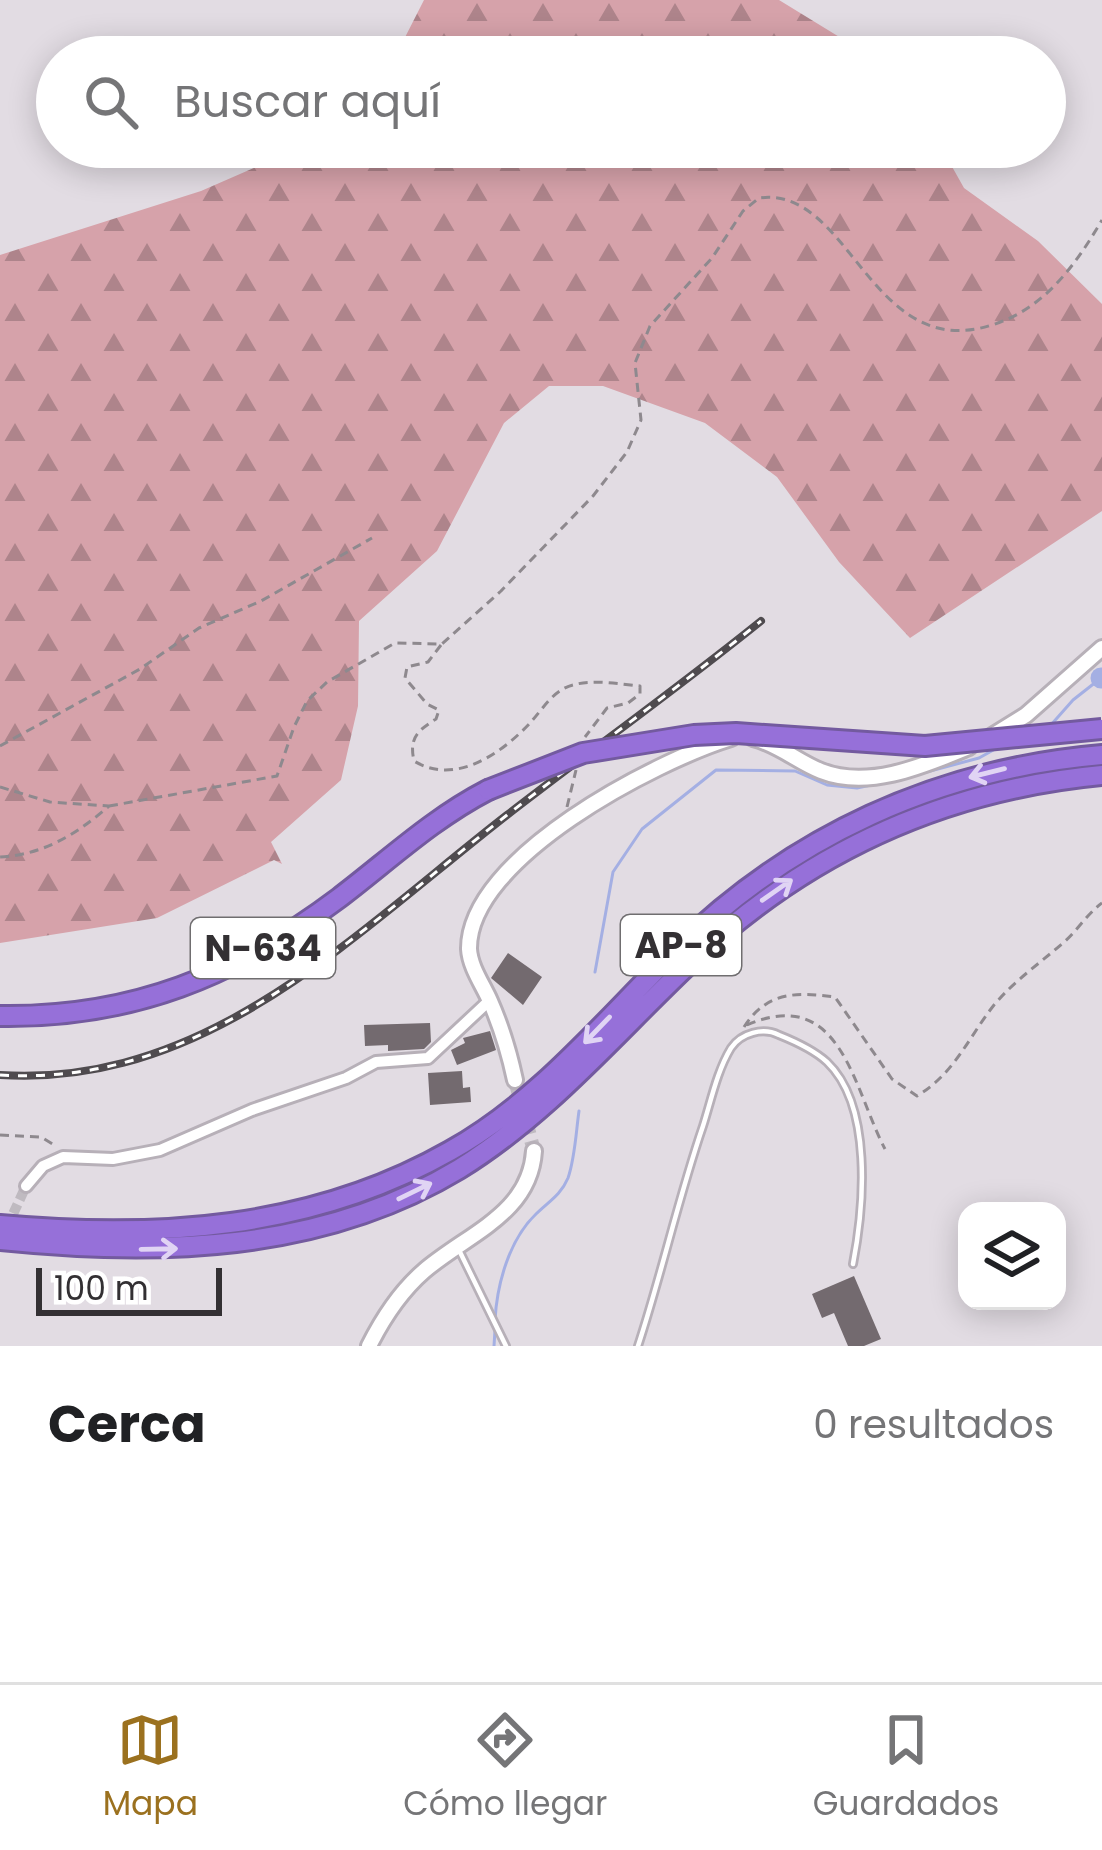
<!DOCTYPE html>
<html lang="es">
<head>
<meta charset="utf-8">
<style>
	body { margin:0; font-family:Poppins,sans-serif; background:#f6f6f6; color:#202124 }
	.controls { position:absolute; right:36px; bottom:36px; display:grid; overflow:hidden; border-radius:24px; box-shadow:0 6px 30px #0003 }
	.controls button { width:108px; height:108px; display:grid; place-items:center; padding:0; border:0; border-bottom:3px solid #e0e0e0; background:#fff; color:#202124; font:60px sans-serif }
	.scale { position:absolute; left:36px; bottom:30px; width:186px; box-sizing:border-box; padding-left:12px; border:6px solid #333033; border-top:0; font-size:33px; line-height:42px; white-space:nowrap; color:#333033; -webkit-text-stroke:9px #fff; paint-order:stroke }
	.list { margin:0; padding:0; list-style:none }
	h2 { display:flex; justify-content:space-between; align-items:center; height:156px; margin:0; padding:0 48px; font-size:51px }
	h2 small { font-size:39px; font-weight:400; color:#757577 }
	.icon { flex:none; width:66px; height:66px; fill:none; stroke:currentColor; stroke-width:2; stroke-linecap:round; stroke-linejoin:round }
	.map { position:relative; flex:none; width:1102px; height:1346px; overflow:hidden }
	.search { position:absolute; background:#fff; box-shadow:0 6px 30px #0003; left:36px; right:36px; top:36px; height:132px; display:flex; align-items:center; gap:30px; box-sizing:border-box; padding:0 42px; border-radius:66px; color:#757577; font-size:45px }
	.sheet { height:336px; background:#fff }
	nav { display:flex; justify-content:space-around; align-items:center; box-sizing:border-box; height:168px; border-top:3px solid #e0e0e0; background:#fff; font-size:33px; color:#757577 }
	nav a { display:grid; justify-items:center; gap:6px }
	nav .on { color:#9b711f }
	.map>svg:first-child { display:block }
	.forest { fill:url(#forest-firs) }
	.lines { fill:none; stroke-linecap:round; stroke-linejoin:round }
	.stream { stroke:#a4afe3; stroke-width:3 }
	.river { stroke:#a4afe3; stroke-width:21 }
	.building { fill:#736a6f }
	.street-tunnel { stroke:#bfbac0; stroke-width:10; stroke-dasharray:10 5; stroke-linecap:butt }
	.secondary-tunnel { stroke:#bfbac0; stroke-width:14; stroke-dasharray:14 7; stroke-linecap:butt }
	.lane-casing { stroke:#b7b0b8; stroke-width:10 }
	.street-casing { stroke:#b7b0b8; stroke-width:16 }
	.secondary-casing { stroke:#b7b0b8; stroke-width:20 }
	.highway-casing { stroke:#735a9f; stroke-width:24 }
	.path { stroke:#8e898e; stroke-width:3; stroke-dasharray:9 6; stroke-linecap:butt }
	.lane { stroke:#fff; stroke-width:4.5 }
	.street { stroke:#fff; stroke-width:10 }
	.secondary { stroke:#fff; stroke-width:14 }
	.highway { stroke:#9670d9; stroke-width:18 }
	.rail-casing { stroke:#4f4b4f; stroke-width:8 }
	.rail { stroke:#fff; stroke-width:3; stroke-dasharray:9; stroke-linecap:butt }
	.highway-bridge-casing { stroke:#735a9f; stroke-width:24; stroke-linecap:butt }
	.highway-bridge { stroke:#9670d9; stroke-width:18 }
	.oneway { stroke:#e0d4f4 }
	.labels { text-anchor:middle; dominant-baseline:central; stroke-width:12; stroke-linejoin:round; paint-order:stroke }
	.shield { fill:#fff; stroke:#706e70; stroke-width:3 }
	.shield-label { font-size:36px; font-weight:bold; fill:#333033 }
</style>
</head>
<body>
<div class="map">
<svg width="1102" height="1346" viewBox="0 0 1102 1346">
	<defs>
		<pattern id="forest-firs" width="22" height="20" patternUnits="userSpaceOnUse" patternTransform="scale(3)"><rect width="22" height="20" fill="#d6a2aa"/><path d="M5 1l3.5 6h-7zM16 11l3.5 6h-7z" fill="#ae848b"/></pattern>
	</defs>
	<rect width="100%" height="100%" fill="#e2dce3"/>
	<path class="forest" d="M424,0H779L872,57H395Z
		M302,147H941L964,188L1038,241L1102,304V511L910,638L839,562L777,477L705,423L603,386H549L504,423L437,551L359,621L358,706L341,780L271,842L282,864L274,860L157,918L0,943V255L201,191Z"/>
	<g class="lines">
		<path class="stream" d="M1050,726L1073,700L1101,678
			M904,778L979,758L997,748
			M595,972L613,872L642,829L716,770L795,771L827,785L857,788L894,780
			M495,1320C497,1284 509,1240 536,1214C548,1202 561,1195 568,1178C575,1158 576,1132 579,1111
			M494,1346L495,1330"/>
		<path class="river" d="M1101,678H1102"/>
	</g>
	<path class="building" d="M508,953L542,977L523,1005L491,978Z
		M430,1023L431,1042L424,1049L388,1051V1045L365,1046L364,1025Z
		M490,1031L496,1050L457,1065L451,1050L465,1043L463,1038Z
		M462,1071L463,1088L470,1087L471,1102L430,1105L428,1073Z
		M854,1276L881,1339L864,1346H848L834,1313L822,1318L812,1294Z"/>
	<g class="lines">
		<path class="street-tunnel" d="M7,1227L26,1186"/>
		<path class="secondary-tunnel" d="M515,1080L534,1151"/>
		<defs>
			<path id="lane" d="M458,1248L506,1346
				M638,1346C662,1273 678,1199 703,1126C711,1101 717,1071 731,1048C741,1033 763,1027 779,1035C794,1041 815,1051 827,1062C873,1106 864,1207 853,1264"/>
			<path id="street" d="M26,1186L43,1166L63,1157L113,1159L160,1150L252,1110L346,1078L376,1062L428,1058L490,1000"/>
			<path id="secondary" d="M753,738C778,744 798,762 821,771C869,790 925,765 969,747
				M989,738L1026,715L1102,648
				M515,1080C509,1052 501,1026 490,1001C483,985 470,967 469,949C468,858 656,761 731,738
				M369,1346C383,1318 401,1291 424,1271C467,1234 530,1214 534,1151"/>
			<path id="highway" d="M0,1016C132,1018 235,976 339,898C389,860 432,819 488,790
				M0,1225C156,1239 311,1230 450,1151C538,1102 603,1022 674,952C791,836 938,769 1102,755
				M0,1240C156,1256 320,1253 459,1169C548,1114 614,1035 689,964C805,853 942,790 1102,775"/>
		</defs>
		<use href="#lane" class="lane-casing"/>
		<use href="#street" class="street-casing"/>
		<use href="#secondary" class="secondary-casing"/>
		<use href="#highway" class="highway-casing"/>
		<path class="path" d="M441,645L428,662L407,667L405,678L427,704L439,710L436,719C417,731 409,738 414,761C455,786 501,754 530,723C543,709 553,690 573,685C593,679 619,684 640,686V694L628,703L607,708L585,737
			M0,746L140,669L199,628L261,601L372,538
			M0,787L50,802L109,806C77,834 43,855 0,857
			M109,806L277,776L294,727L307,701L327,682L395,643L442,644L501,591L593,496L627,452L641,420L635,363L650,326L712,258L743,211L759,198C851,185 870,364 992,325C1044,309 1075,266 1102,220
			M567,807L576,770
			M747,1025C841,984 853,1088 885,1149
			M744,1027C767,991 797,992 835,997L892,1079L917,1096C955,1073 968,1038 994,1005C1015,980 1039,964 1063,943C1077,931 1087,914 1102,903
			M0,1135L41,1137L56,1146"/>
		<use href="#lane" class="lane"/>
		<use href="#street" class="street"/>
		<use href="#secondary" class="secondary"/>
		<use href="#highway" class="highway"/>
		<defs>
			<path id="rail" d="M0,1075C207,1088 355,933 507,815C591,750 678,688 761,621"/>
		</defs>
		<use href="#rail" class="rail-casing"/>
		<use href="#rail" class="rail"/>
		<defs>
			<path id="highway-bridge" d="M488,790L583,753L694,735L736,733L925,746L1102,729"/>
		</defs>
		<use href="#highway-bridge" class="highway-bridge-casing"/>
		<use href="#highway-bridge" class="highway-bridge"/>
	</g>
	<defs><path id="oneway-shaft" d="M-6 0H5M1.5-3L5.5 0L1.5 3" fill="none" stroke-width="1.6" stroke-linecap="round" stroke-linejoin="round" transform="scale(3)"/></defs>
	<g class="oneway">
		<use href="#oneway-shaft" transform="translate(987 773) rotate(166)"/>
		<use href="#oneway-shaft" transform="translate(777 890) rotate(-35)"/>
		<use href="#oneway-shaft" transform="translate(597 1030) rotate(134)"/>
		<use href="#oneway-shaft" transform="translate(415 1191) rotate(-26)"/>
		<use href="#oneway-shaft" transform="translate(159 1249) rotate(-1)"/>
	</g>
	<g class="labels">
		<g class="shield">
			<rect x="621" y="915" width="120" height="60" rx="9"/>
			<rect x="191" y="918" width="144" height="60" rx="9"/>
		</g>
		<g class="shield-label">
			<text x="681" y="945">AP-8</text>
			<text x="263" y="948">N-634</text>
		</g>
	</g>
</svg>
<div class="controls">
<button><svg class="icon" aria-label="layers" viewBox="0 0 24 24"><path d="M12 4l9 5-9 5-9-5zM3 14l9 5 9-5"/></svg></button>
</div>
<div class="scale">100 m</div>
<div class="search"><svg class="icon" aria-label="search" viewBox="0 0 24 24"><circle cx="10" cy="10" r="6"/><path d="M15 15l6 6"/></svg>Buscar aquí</div>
</div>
<section class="sheet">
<h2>Cerca<small>0 resultados</small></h2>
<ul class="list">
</ul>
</section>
<nav>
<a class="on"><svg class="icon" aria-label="map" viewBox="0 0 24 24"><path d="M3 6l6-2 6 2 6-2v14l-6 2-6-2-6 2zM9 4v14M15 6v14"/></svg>Mapa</a>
<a><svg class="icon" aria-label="directions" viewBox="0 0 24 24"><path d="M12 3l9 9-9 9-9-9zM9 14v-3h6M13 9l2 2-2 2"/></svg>Cómo llegar</a>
<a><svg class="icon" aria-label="saved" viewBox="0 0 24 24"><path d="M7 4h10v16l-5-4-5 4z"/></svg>Guardados</a>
</nav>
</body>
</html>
